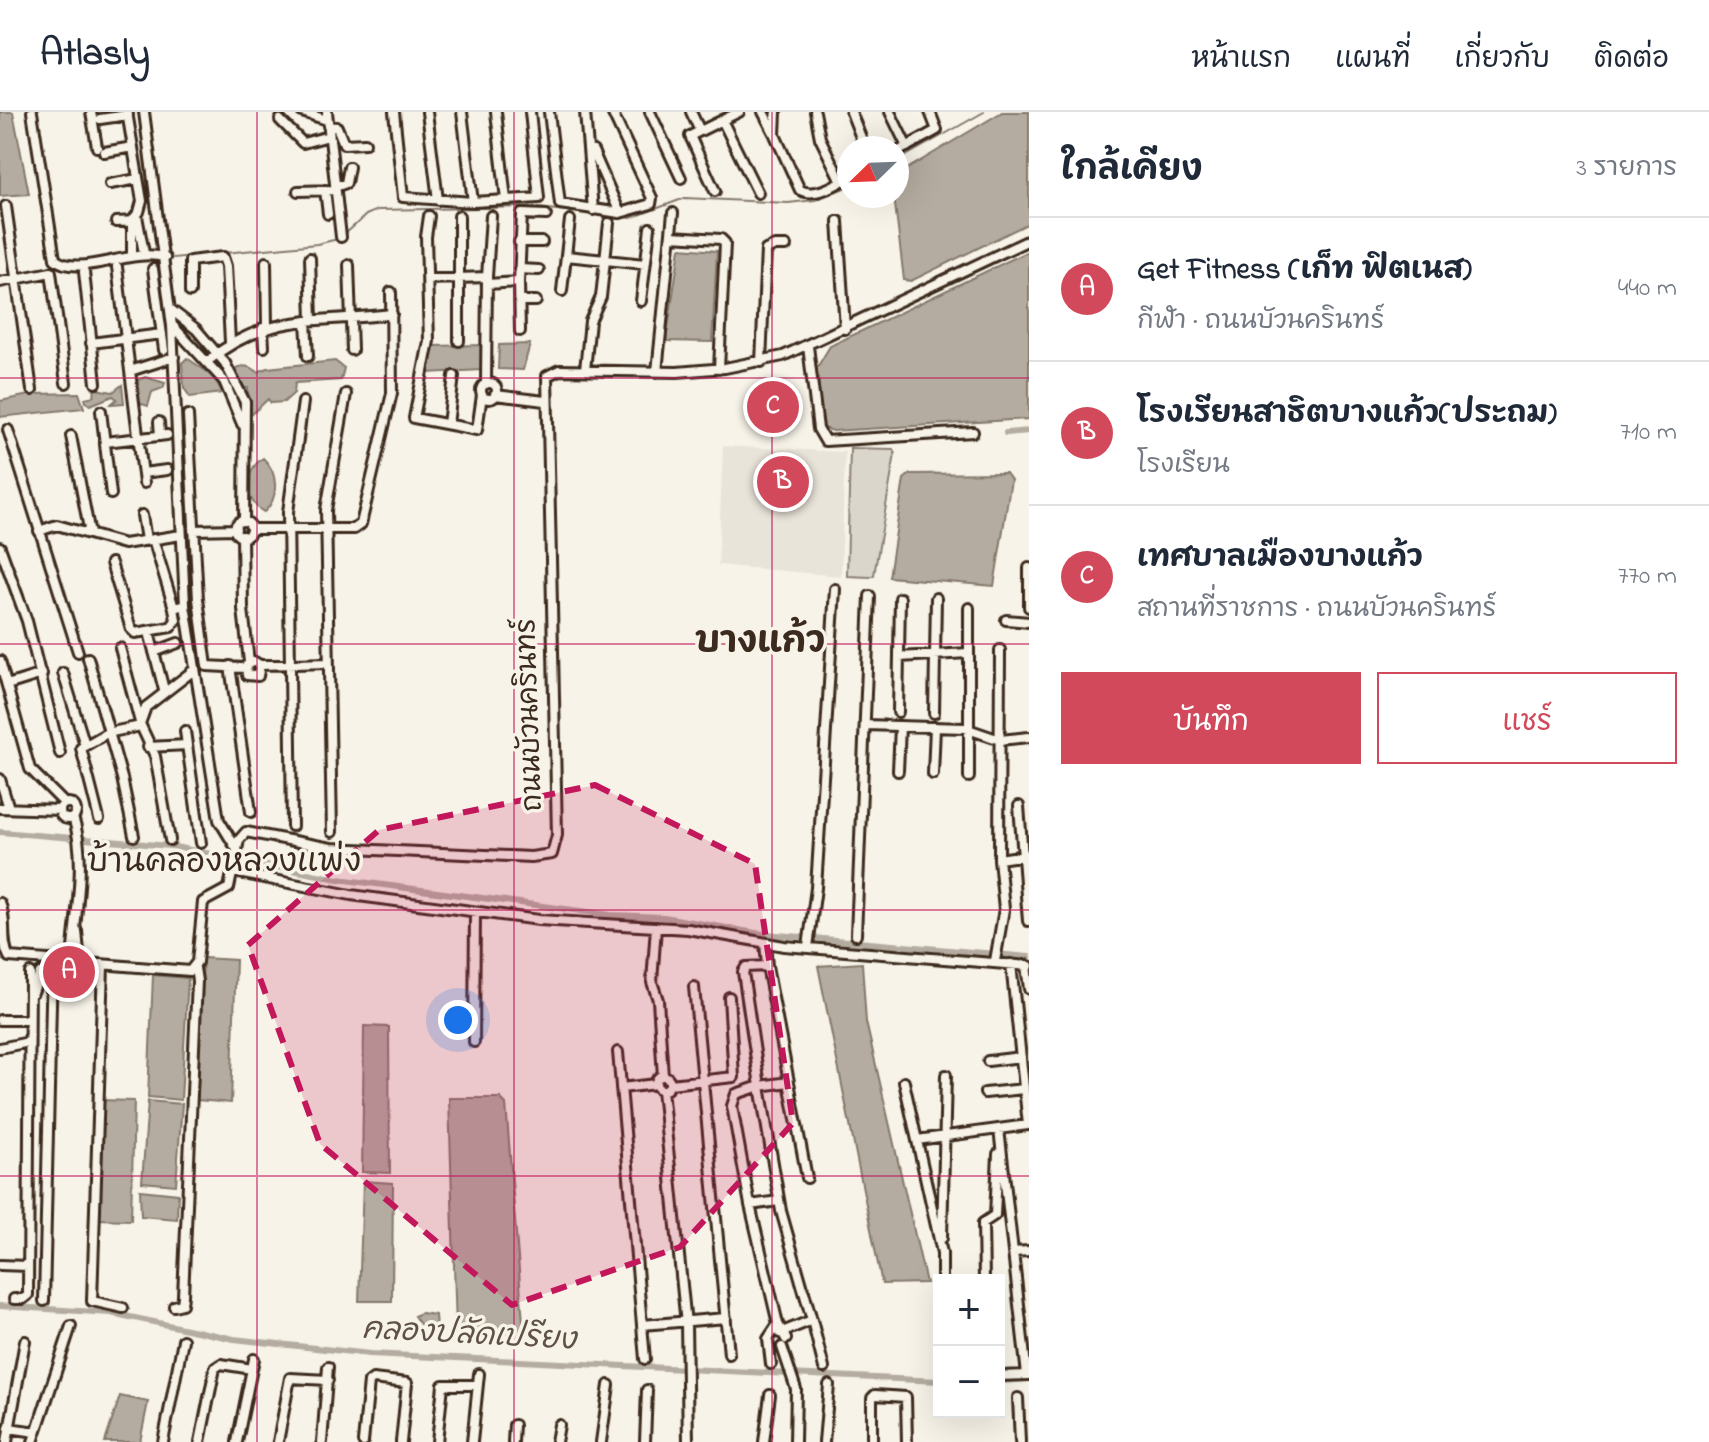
<!DOCTYPE html>
<html lang="th">
<head>
<meta charset="utf-8">
<style>
	body { margin:0; font-family:"Indie Flower","Playpen Sans Thai",sans-serif; background:#f2f2f3; color:#1f2937 }
	.controls { position:absolute; right:24px; bottom:24px; display:grid; overflow:hidden; border-radius:0px; box-shadow:0 8px 32px #0002 }
	.controls button { width:72px; height:72px; display:grid; place-items:center; padding:0; border:0; border-bottom:2px solid #e0e1e3; background:#fff; color:#1f2937; font:40px sans-serif }
	.compass { position:absolute; left:837px; top:24px; width:72px; height:72px; border-radius:50%; background:#fff; box-shadow:0 8px 32px #0002; rotate:247deg }
	.you { position:absolute; left:458px; top:908px; width:28px; height:28px; margin:-20px; border:6px solid #fff; border-radius:50%; background:#1a73e8; box-shadow:0 0 0 12px #1a73e833 }
	.badge { display:grid; place-items:center; width:52px; height:52px; border-radius:50%; background:#d1495b; color:#fff; font-size:26px; font-weight:700 }
	.pin { position:absolute; translate:-50% -50%; border:4px solid #fff; box-shadow:0 2px 8px #0006 }
	.list { margin:0; padding:0; list-style:none }
	h2 { display:flex; justify-content:space-between; align-items:center; height:104px; margin:0; padding:0 32px; font-size:34px }
	h2 small { font-size:26px; font-weight:400; color:#747a83 }
	.list li { display:grid; grid-template-columns:52px 1fr auto; gap:24px; align-items:center; box-sizing:border-box; height:144px; padding:0 32px; border-top:2px solid #e0e1e3 }
	.list b { display:block; font-size:30px; white-space:nowrap }
	.list p { margin:0; font-size:26px; white-space:nowrap; color:#747a83 }
	.list em { font-size:26px; font-style:normal; color:#747a83 }
	.actions { display:flex; gap:16px; padding:24px 32px }
	.actions a { flex:1; padding:18px 0; border:2px solid #d1495b; border-radius:0px; text-align:center; font-size:28px; color:#d1495b }
	.actions .main { background:#d1495b; color:#fff }
	.map { position:relative; flex:none; width:1029px; height:1330px; overflow:hidden }
	header { display:flex; align-items:center; gap:48px; box-sizing:border-box; height:112px; padding:0 40px; background:#fff; border-bottom:2px solid #e0e1e3 }
	header strong { font-size:38px }
	nav { display:flex; gap:44px; margin-inline-start:auto; font-size:28px }
	main { display:flex }
	aside { flex:1; background:#fff }
	.map>svg:first-child { display:block }
	.built { fill:#e9e4d9 }
	.green { fill:#dbd6cb; stroke:#8b8074; stroke-width:2 }
	.water { fill:#b4aca0; stroke:#84786c; stroke-width:2 }
	.lines { fill:none; stroke-linecap:round; stroke-linejoin:round }
	.stream { stroke:#84786c; stroke-width:2 }
	.canal { stroke:#b4aca0; stroke-width:6 }
	.minor-casing { stroke:#3b2a1e; stroke-width:14 }
	.minor { stroke:#f7f3e8; stroke-width:8 }
	.marked { fill:#c2185b; fill-opacity:0.2; stroke:#c2185b; stroke-width:6; stroke-dasharray:16 10; stroke-linejoin:round }
	.grid { fill:none; stroke:#c2185b; stroke-width:2; stroke-opacity:0.55 }
	.labels { text-anchor:middle; dominant-baseline:central; stroke-width:7; stroke-linejoin:round; paint-order:stroke }
	.street-label { font-size:28px; fill:#3b2a1e; stroke:#f7f3e8 }
	.water-label { font-size:30px; font-style:italic; fill:#5f5145; stroke:#f7f3e8 }
	.quarter-label { font-size:32px; fill:#3b2a1e; stroke:#f7f3e8 }
	.district-label { font-size:36px; font-weight:bold; fill:#3b2a1e; stroke:#f7f3e8 }
</style>
</head>
<body>
<header>
<strong>Atlasly</strong>
<nav><a>หน้าแรก</a><a>แผนที่</a><a>เกี่ยวกับ</a><a>ติดต่อ</a></nav>
</header>
<main>
<div class="map">
<svg width="1029" height="1330" viewBox="0 0 1029 1330">
	<rect width="100%" height="100%" fill="#f7f3e8"/>
	<filter id="ink" filterUnits="userSpaceOnUse"><feTurbulence type="fractalNoise" baseFrequency=".0125" numOctaves="2"/><feDisplacementMap in="SourceGraphic" scale="16" xChannelSelector="R" yChannelSelector="G"/><feConvolveMatrix kernelMatrix="1 2 1 2 8 2 1 2 1" color-interpolation-filters="sRGB"/></filter>
	<g filter="url(#ink)">
		<path class="built" d="M723,334L845,340L841,464L718,453Z"/>
		<path class="green" d="M850,336L893,337L895,342L874,463L870,465L847,464Z"/>
		<path class="water" d="M0,0H13L29,82L0,84Z
			M1002,0H1029V111L911,169L904,168L894,84H897V63Z
			M680,136L717,139L712,230L666,229Z
			M1029,139V307L833,319L824,316L815,259L830,234Z
			M530,232L523,258L498,257L499,233Z
			M484,233L481,258L427,261L431,234Z
			M187,246L213,264L223,281L190,285L184,276L182,251Z
			M335,249L344,256L341,268L295,271L294,281L284,290L271,291L268,287L249,305L248,276H244L234,257C242,252 251,255 258,260L267,256Z
			M145,265L165,271L163,276L152,280L148,294L139,291L136,269Z
			M122,273L124,291L111,292L117,287L113,284L90,293L86,290L85,286L94,284L95,277L113,280Z
			M79,281L84,296L0,305V289L34,282Z
			M263,346C278,360 280,386 264,400C243,389 244,358 263,346Z
			M1006,361L1011,368L994,474L889,465L904,367L910,362Z
			M203,846L236,848L231,991L197,988Z
			M862,851L866,910L926,1171L882,1172L818,854Z
			M153,863L188,866L181,988L148,985Z
			M364,914L389,915L390,1061L362,1060Z
			M449,986H500L506,992L524,1223L456,1219Z
			M99,988L134,989L131,1108L96,1107Z
			M148,989L182,992L176,1073L142,1070Z
			M363,1069L393,1071L392,1189H359Z
			M140,1078L178,1082L177,1107L141,1104Z
			M421,1201L435,1203L436,1216L422,1215L414,1204Z
			M120,1284L148,1290L140,1330H105Z"/>
		<g class="lines">
			<path class="stream" d="M897,49L984,0
				M344,123L366,103L377,98L529,95L631,106L685,86L788,91L815,88L849,74
				M173,146L317,132L338,127"/>
			<path class="canal" d="M1006,321L1029,319
				M0,720L170,734L338,767L611,803L664,805L755,821L1029,845
				M0,1194L111,1201L234,1227L370,1242L939,1269
				M999,1269L1029,1267"/>
			<defs>
				<path id="minor" d="M32,0L55,147C78,167 134,134 165,146
					M91,0L97,35
					M127,0L142,89L139,100L132,109V143
					M144,0L172,214L185,493L219,708L236,736
					M302,0L327,8
					M327,0L341,125
					M394,0L403,85L473,90L539,86L530,0
					M427,0L438,88
					M462,0L473,90
					M496,0L506,88
					M549,0L560,92L620,101L651,92L652,86L612,0
					M585,0L593,98
					M650,0L681,66
					M691,0L700,19
					M763,0L774,21
					M776,0L775,23L800,78C815,86 835,73 849,65
					M815,0L820,26L841,69
					M851,0L865,36
					M890,0L907,35
					M100,7L128,3
					M280,8L303,31L329,24
					M722,8L758,81
					M328,14L337,15L344,32L365,31
					M593,39L620,101
					M104,40L133,35
					M897,40L937,18L930,0
					M110,72L138,67
					M335,75L346,71L349,55
					M325,78L328,102
					M298,79L335,78
					M715,79L690,24L739,0
					M6,94L32,278
					M137,104L144,141
					M429,104L426,125L429,229L414,306L477,318L482,283
					M838,109L845,217
					M116,110L135,109
					M671,124L721,127L725,131L719,257
					M519,130H542
					M566,144L645,152
					M310,146L312,208
					M266,150L267,214
					M349,153L352,238
					M117,155L144,371
					M153,157L164,238
					M519,157L539,158
					M84,160L96,271
					M487,165L491,104
					M428,167L487,165L486,272
					M0,170L51,160L66,271
					M519,170L522,102L546,103
					M487,172L519,170L520,219
					M562,179L570,108
					M190,180V149L223,145L226,154L230,230
					M521,189H536
					M641,189L650,116
					M170,197L196,217L225,251L245,290L244,409
					M306,209L308,244
					M173,214L224,269L242,312
					M263,216L264,235
					M459,229V104
					M91,231L162,222
					M808,234L818,317L825,329L973,320
					M208,249C266,200 321,211 392,202
					M761,250L766,138L775,134H786
					M585,258L590,209L601,185L609,111
					M130,259L174,245
					M657,260L673,101
					M481 279a8 8 0 1 1 16 0a8 8 0 1 1-16 0Z
					M495,283L545,289
					M101,299L111,382
					M188,303L198,487L207,554L245,556
					M159,310L160,324
					M448,312L454,264
					M8,318L78,540
					M71,324L90,422
					M105,330L167,323
					M143,361L167,358
					M142,403L146,428
					M235 417a8 8 0 1 1 16 0a8 8 0 1 1-16 0Z
					M251,417H354L361,412L392,281L391,180
					M193,418L236,417
					M39,419L57,413L124,432L181,423
					M242,424L243,497L249,550
					M153,427L174,496
					M0,435L27,509L60,641
					M111,451L131,517L135,521L171,515L176,508L174,496L185,493
					M1029,456V495
					M1006,508L1029,510
					M150,524L164,578
					M120,536L141,614L155,644L170,728
					M154,540L178,531
					M899,545L968,541
					M88,546L122,666L134,724
					M0,549L30,657L64,691
					M260,553L258,564L247,563L246,554L253,549L260,553L328,551
					M230,554L251,700
					M63,561L85,633
					M7,573L42,562
					M898,600L900,486
					M934,601L936,486
					M141,609L146,595L194,558
					M865,613L965,616L1000,628L1029,625
					M185,619L201,731
					M148,635L187,633
					M898,659L900,614
					M933,662L935,615
					M969,665V496
					M0,667L9,696
					M60 699a8 8 0 1 1 16 0a8 8 0 1 1-16 0Z
					M1019,694L1028,809
					M0,696L60,698
					M99,707L81,636L107,621L141,614
					M292,714L288,400L303,290
					M332,720L326,398L346,282
					M999,747L1026,743
					M233,760L351,783L539,808L688,817L784,834L1029,854
					M0,791C8,809 0,828 9,845L190,859L197,850L203,790L229,776L239,728L246,720L331,736L531,745L552,742L557,723L547,264L559,258L677,260L725,256L783,244L1029,128
					M656,815L652,870L658,888L663,964
					M77,819L80,851
					M856,823L870,484
					M765,831L767,854L746,855L743,860L760,974L736,982L732,994L750,1093L778,1212L786,1227
					M808,835L816,776L835,477
					M995,849L1004,797L999,747L1000,538
					M72,851C74,805 88,750 73,705
					M103,853L92,1189L123,1196
					M1026,853L1029,877
					M767,854L789,970
					M694,875L729,1242
					M33,880L40,861
					M0,908H29
					M474,930L475,800
					M0,936L29,930
					M618,940L645,1247
					M988,949L1021,945
					M656 971a7 7 0 1 1 14 0a7 7 0 1 1-14 0Z
					M904,970L942,1141V1168
					M670,972L734,965L729,885
					M621,976L656,972
					M662,978L686,1212L688,1330
					M985,981L1024,977
					M999,1017L1027,1263
					M917,1028L1028,1013L1011,852
					M807,1066L789,970L760,974L781,1099L812,1208
					M750,1093L779,1089
					M942,1126L946,963
					M1013,1140L1029,1139
					M0,1153L28,1154
					M984,1168L983,1111L995,1103L998,1042
					M14,1187H23L28,1183L30,861
					M44,1189L52,850
					M174,1194L182,1192L183,1184L197,869L195,856
					M642,1213L726,1206
					M780,1221L812,1208L824,1256
					M782,1235L796,1277L795,1330
					M771,1252L768,1227L778,1212
					M999,1264L1029,1263
					M1018,1286L1020,1330
					M9,1316L36,1320
					M7,1330L25,1229
					M33,1330L71,1214
					M163,1330L183,1228
					M200,1330L215,1256L221,1252L252,1257
					M237,1330L254,1247
					M278,1330L290,1266L328,1268
					M322,1330L328,1255
					M363,1330L369,1270L373,1267L407,1271L401,1330
					M437,1330L443,1273H478
					M472,1330L479,1262
					M513,1330L514,1313
					M556,1330L559,1313
					M601,1330L609,1273
					M645,1330L647,1278
					M764,1330L770,1283
					M824,1330L829,1273
					M872,1330V1286L875,1283L906,1285L907,1330"/>
			</defs>
			<use href="#minor" class="minor-casing"/>
			<use href="#minor" class="minor"/>
		</g>
	</g>
	<path class="marked" d="M595,673L755,752L793,1011L680,1135L512,1193L320,1032L248,833L379,718Z"/>
	<path class="grid" d="M257,0V1330M514,0V1330M772,0V1330M0,266H1029M0,532H1029M0,798H1029M0,1064H1029"/>
	<g class="labels">
		<g class="street-label">
			<text transform="translate(531 603) rotate(-92)">ถนนบัวนครินทร์</text>
		</g>
		<g class="water-label">
			<text transform="translate(469 1224) rotate(3)">คลองปลัดเปรียง</text>
		</g>
		<g class="quarter-label">
			<text x="224" y="751">บ้านคลองหลวงแพ่ง</text>
		</g>
		<g class="district-label">
			<text x="760" y="531">บางแก้ว</text>
		</g>
	</g>
</svg>
<div class="controls">
<button>+</button>
<button>−</button>
</div>
<svg class="compass" viewBox="-18 -18 36 36"><path d="M0-13l5 13h-10z" fill="#e53935"/><path d="M0 13l5-13h-10z" fill="#747a83"/></svg>
<div class="you"></div>
<div class="pin badge" style="left:69px;top:860px">A</div>
<div class="pin badge" style="left:783px;top:370px">B</div>
<div class="pin badge" style="left:773px;top:295px">C</div>
</div>
<aside>
<h2>ใกล้เคียง<small>3 รายการ</small></h2>
<ul class="list">
<li><span class="badge">A</span><div><b>Get Fitness (เก็ท ฟิตเนส)</b><p>กีฬา · ถนนบัวนครินทร์</p></div><em>440 m</em></li>
<li><span class="badge">B</span><div><b>โรงเรียนสาธิตบางแก้ว(ประถม)</b><p>โรงเรียน</p></div><em>710 m</em></li>
<li><span class="badge">C</span><div><b>เทศบาลเมืองบางแก้ว</b><p>สถานที่ราชการ · ถนนบัวนครินทร์</p></div><em>770 m</em></li>
</ul>
<div class="actions"><a class="main">บันทึก</a><a>แชร์</a></div>
</aside>
</main>
</body>
</html>
